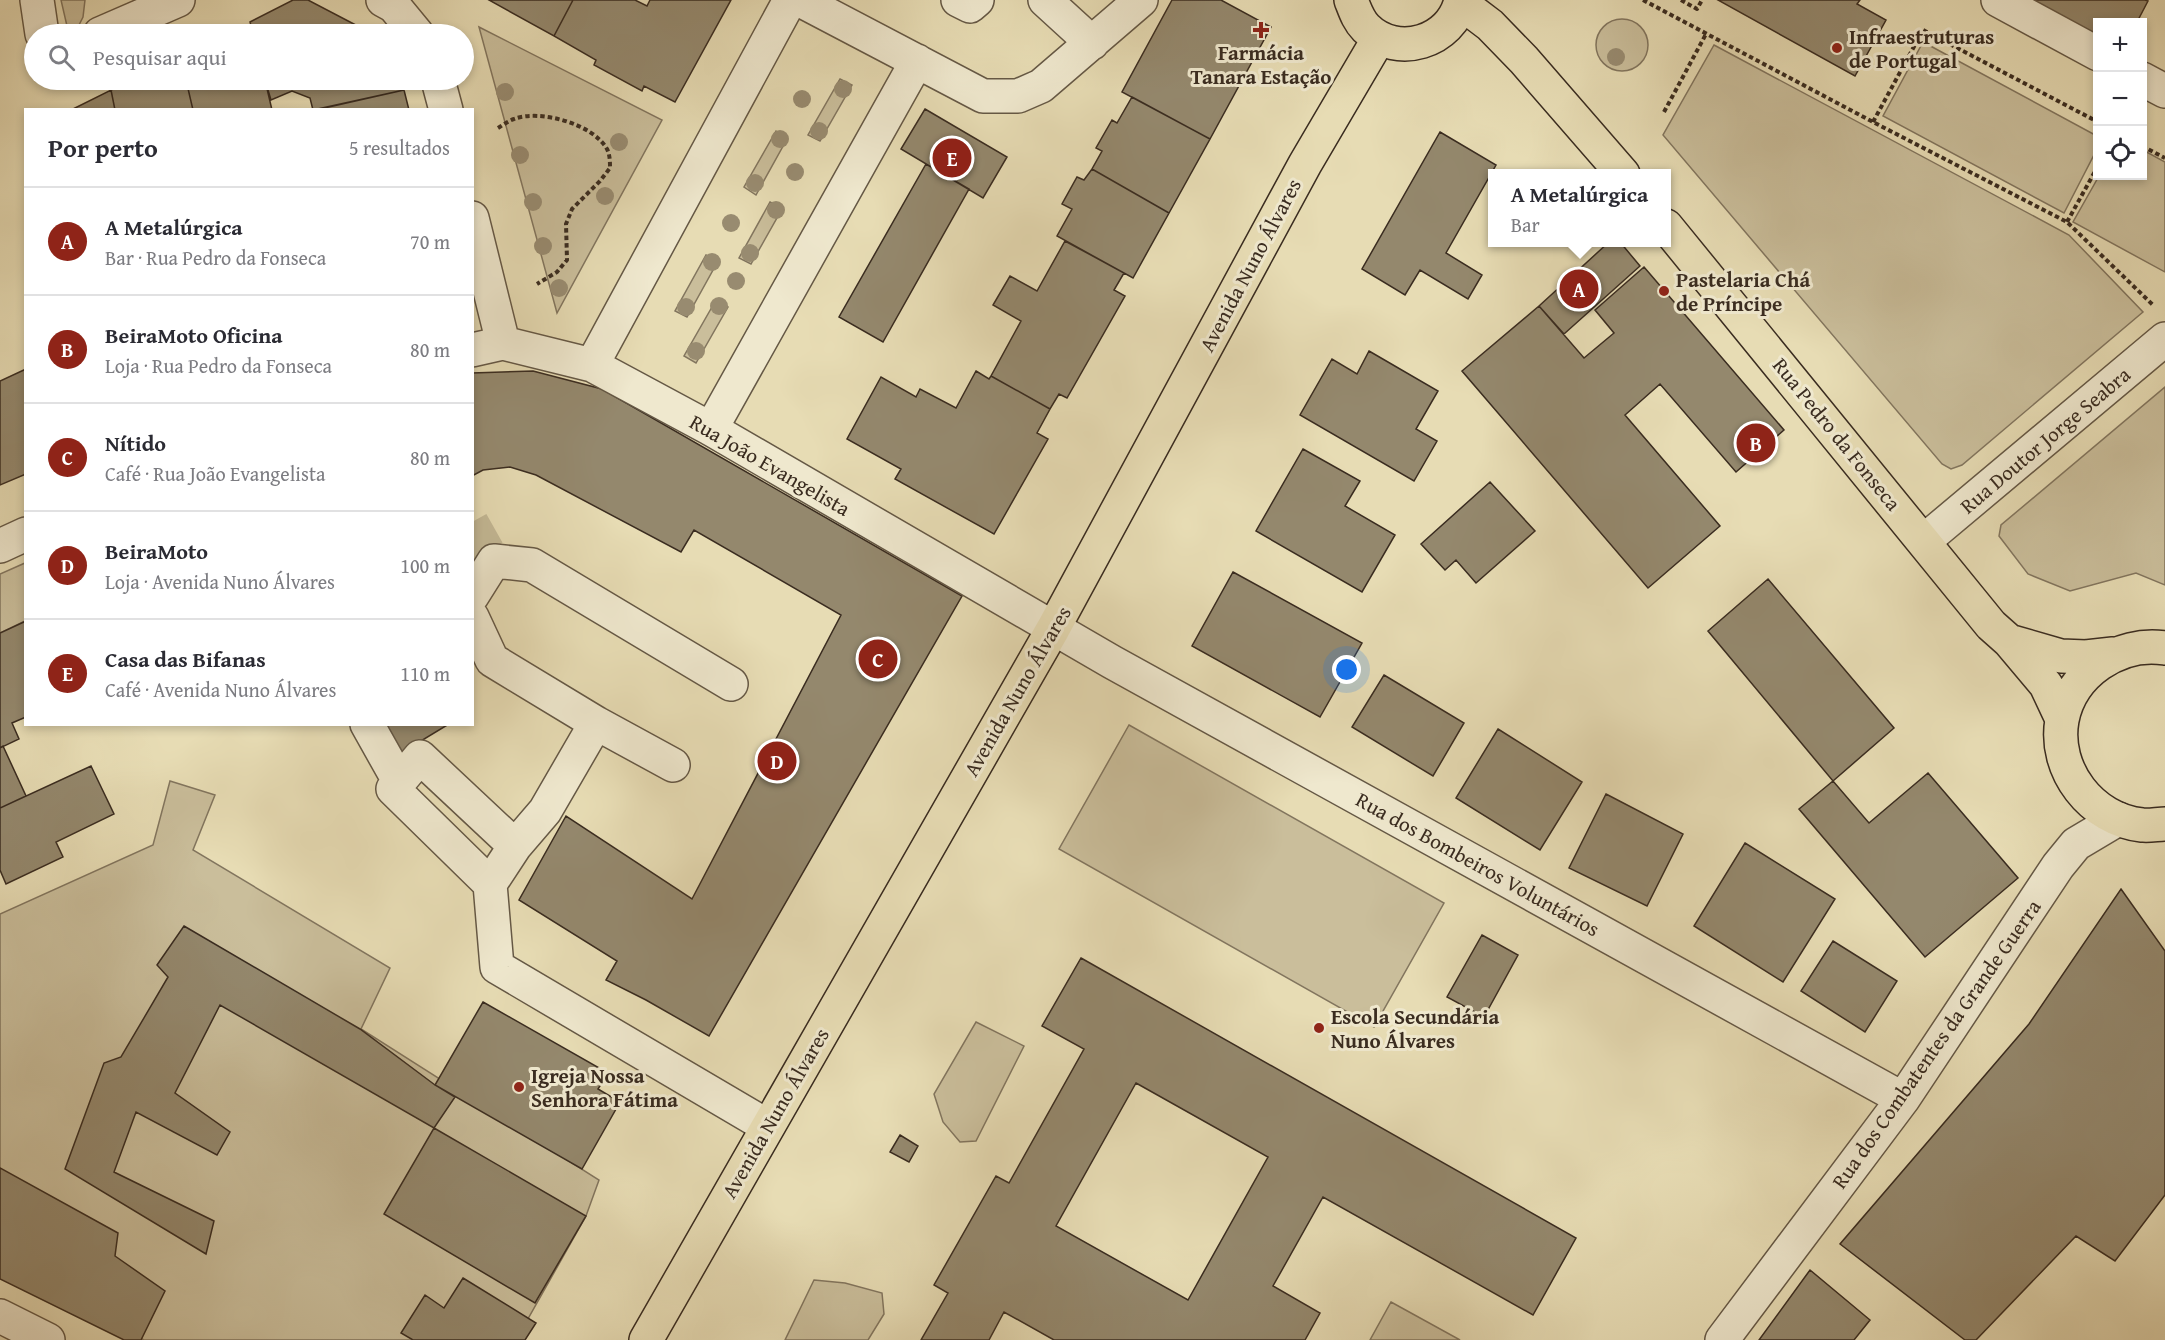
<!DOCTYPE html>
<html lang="pt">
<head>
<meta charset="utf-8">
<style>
	body { margin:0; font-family:"Gentium Book Plus",serif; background:#f7f7f7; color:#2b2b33 }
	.controls { position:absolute; right:18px; top:18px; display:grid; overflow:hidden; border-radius:0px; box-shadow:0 3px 9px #0003 }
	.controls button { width:54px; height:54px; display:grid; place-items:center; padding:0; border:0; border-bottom:2px solid #e1e1e2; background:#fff; color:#2b2b33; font:30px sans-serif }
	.you { position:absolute; left:1347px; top:670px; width:21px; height:21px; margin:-15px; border:4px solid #fff; border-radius:50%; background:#1a73e8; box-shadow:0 0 0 9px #1a73e833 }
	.badge { display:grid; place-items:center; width:39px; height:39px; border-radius:50%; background:#8f2418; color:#fff; font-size:20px; font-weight:700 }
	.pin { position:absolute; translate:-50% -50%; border:3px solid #fff; box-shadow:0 2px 6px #0006 }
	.popup { position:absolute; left:1488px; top:169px; width:183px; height:78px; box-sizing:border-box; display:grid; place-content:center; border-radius:0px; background:#fff; filter:drop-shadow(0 2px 4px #0005); font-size:20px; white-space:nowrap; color:#7c7c81 }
	.popup b { font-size:22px; color:#2b2b33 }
	.popup::after { content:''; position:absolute; left:50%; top:100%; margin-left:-12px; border:12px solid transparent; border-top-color:#fff }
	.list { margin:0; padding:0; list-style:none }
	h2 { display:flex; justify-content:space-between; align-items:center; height:78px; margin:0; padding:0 24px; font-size:26px }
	h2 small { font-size:20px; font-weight:400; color:#7c7c81 }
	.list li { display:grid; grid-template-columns:39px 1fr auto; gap:18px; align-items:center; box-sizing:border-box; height:108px; padding:0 24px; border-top:2px solid #e1e1e2 }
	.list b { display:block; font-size:22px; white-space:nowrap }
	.list p { margin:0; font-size:20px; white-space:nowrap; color:#7c7c81 }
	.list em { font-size:20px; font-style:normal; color:#7c7c81 }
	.icon { flex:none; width:33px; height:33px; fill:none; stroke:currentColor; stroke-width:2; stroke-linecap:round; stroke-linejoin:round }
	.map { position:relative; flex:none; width:2165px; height:1340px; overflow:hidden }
	.search { position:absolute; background:#fff; box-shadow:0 3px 9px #0003; left:24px; top:24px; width:450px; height:66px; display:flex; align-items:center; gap:15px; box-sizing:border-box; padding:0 21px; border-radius:33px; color:#7c7c81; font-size:22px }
	.panel { position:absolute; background:#fff; box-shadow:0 3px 9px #0003; left:24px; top:108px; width:450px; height:618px; border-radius:0px }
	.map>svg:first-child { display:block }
	.green { fill:#cabe9b; stroke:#82755e; stroke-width:1.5 }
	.building { fill:#94886d; stroke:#3a2c20; stroke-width:1.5; fill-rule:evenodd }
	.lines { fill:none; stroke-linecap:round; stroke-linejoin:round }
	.minor-tunnel { stroke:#c4b996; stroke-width:33; stroke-dasharray:33 16; stroke-linecap:butt }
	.minor-casing { stroke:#655845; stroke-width:36 }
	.major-casing { stroke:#3a2c20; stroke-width:36 }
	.path { stroke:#3a2c20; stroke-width:4; stroke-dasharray:4.5 3; stroke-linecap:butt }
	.minor { stroke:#efe8ce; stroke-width:33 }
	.major { stroke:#e7dcb4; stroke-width:33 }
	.tree { fill:#988b70 }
	.poi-dot { fill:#8f2418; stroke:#efe8ce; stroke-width:2 }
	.labels { text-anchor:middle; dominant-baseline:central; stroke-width:6; stroke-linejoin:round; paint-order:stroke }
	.poi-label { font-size:21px; font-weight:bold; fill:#3a2c20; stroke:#efe8ce; text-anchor:start }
	.street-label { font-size:21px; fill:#3a2c20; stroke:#efe8ce }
</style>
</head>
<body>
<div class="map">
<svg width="2165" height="1340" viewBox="0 0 2165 1340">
	<rect width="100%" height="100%" fill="#e7dcb4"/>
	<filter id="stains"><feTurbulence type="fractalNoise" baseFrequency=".00333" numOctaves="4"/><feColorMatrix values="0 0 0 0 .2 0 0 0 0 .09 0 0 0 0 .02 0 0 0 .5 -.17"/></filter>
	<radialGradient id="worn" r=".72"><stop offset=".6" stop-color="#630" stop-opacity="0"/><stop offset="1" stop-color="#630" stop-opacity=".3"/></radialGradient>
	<path class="green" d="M61,0H85L83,17L78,27L67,26Z
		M1596 45a26 26 0 1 1 52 0a26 26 0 1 1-52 0Z
		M479,27L662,120L557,313Z
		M1923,42L2097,136V149L2064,213L1883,116Z
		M1714,45L2069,235L2143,312L1962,465L1951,469L1942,464L1663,135Z
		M840,79L852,85L820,141L808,135Z
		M776,131L787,139L756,195L744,187Z
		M2143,150L2165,162V272L2073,222L2099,176H2142Z
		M770,202L782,209L751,264L739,258Z
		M706,255L718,261L687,317L675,311Z
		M716,300L728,307L696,363L684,356Z
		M2165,387V585L2136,573L2070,591L2028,574L1999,536L2001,525Z
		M25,563V621L0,633V574Z
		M1129,725L1444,903L1374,1027L1059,849Z
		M170,781L215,795L193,850L390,968L361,1029L599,1180L586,1216L516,1340H144L0,1268V914L153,845Z
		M976,1022L1024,1046L976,1141L960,1142L943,1122L934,1094Z
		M814,1280L845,1283L882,1293L884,1314L868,1340H785Z
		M1391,1302L1460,1340H1370Z"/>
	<path class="building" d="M293,0H308L373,34H253L250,22Z
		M489,0H573L554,36Z
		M573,0H635L647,6L650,0H731L675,102L644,86L642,91L594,65L596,60L554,36Z
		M1172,0H1221L1271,27L1210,139L1122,92Z
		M1718,0H1860L1857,4L1886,20L1855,76Z
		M2025,0H2145L2148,1L2137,22H2098V38Z
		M136,80H186L193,110H115L111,90Z
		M186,80H265L272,110H193Z
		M265,80H401L404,90L313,110L310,98L292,91L271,100Z
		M111,90L115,110H71Z
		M404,90L409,110H320V109Z
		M1132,97L1210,139L1169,213L1092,169L1102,151L1096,148L1112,120L1117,123Z
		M925,109L1007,157L983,198L901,149Z
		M1440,132L1496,165L1446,253L1482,275L1468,299L1420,270L1405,295L1362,269Z
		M926,164L969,189L883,342L839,317Z
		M1092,169L1169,213L1133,278L1057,236L1072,209L1062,204L1077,177L1084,180Z
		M1065,241L1124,273L1114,290L1125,296L1067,398L1059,394L1050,409L991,376L1021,321L993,305L1010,276L1037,291Z
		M1609,242H1620L1640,266L1564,334L1539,306Z
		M1644,267L1784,430L1736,472L1660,384L1625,415L1720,526L1648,588L1462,371L1539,306L1584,358L1614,333L1595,310Z
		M1369,351L1438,391L1416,429L1437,441L1414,481L1300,415L1332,359L1357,374Z
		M26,369V474L0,485V381Z
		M533,371L602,389L962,596L709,1036L646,1000L606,980L617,961L519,900L566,816L692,899L841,615L694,530L681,552L536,475L510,467L483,470L472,476V373Z
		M976,371L989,379L991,376L1050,409L1037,433L1048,439L994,534L895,479L901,469L847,439L881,377L916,397L920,389L956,408Z
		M1303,449L1360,481L1345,506L1395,535L1362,592L1256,531Z
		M1490,482L1535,531L1476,583L1456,560L1445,570L1421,544Z
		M1233,572L1362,643L1320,717L1192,646Z
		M1768,579L1894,728L1833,781L1708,631Z
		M26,621V717L12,723L19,739L0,748V633Z
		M1384,675L1464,723L1433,776L1352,727Z
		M367,724H449L388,761Z
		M1498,729L1582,782L1540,850L1456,798Z
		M3,746L26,796L0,808V748Z
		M91,766L114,814L56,842L63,857L6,884L0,870V808Z
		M1928,773L2018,878L1925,957L1799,809L1833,781L1869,823Z
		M1606,794L1683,834L1647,906L1569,868Z
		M1745,843L1835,899L1783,982L1694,926Z
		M2121,889L2165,951V1195L2115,1261L2076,1236L1976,1340H1965L1840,1244L2029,1024Z
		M184,926L360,1029L435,1085L455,1097L434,1128L220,1005L175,1093L230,1132L217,1155L136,1112L114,1172L214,1221L206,1254L65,1169L104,1063L121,1057L168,977L157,965Z
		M1482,935L1518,955L1484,1017L1447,997Z
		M1833,941L1897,981L1865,1032L1801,991Z
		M1081,958L1576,1238L1533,1315L1323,1197L1273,1286L1320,1313L1305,1340H1054L1004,1312L989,1340H921L948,1293L934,1285L996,1176L1009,1183L1084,1049L1042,1026ZM1136,1083L1268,1157L1188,1300L1056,1226Z
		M483,1002L608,1073L598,1089L620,1102L582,1169L435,1085Z
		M434,1128L586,1216L535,1303L384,1214Z
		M900,1135L918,1146L909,1162L890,1152Z
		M0,1168L118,1233L115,1256L165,1291L141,1340H124L0,1279Z
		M1810,1270L1870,1320L1854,1340H1759Z
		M463,1278L536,1323L525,1340H413L401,1333L425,1295L444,1308Z"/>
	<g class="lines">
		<path class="minor-tunnel" d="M472,522L494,561"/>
		<defs>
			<path id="minor" d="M37,0L42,34
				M383,0L394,6L417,34
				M800,0L983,96H1018L1041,86L1141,0
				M958,0L970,6L977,0
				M1045,0L1092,43
				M1998,0L2098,54
				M100,34L178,0
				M2142,79L2165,91
				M438,80L446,110
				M472,218L503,343
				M472,350L503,343L592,365L711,429L1112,662L1903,1099
				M592,365L790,0
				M711,429L917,61
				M1924,541L2165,339
				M0,546L26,534
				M472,596L494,561L532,565L731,684
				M472,617L492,660L596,723L545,811L515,846L490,884L497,967L767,1126
				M596,723L673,765
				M367,724L399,781
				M490,884L393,789L420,757L515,846
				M0,1316L48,1340
				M1722,1340L1903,1099L2058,866L2076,844L2118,819"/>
			<path id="major" d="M1351,0C1355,10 1358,20 1366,28C1397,59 1452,42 1461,0
				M1461,3L1490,25L1524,60L1623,174
				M1666,226L1991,625L2009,641L2046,685L2062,719
				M2009,641L2061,656L2086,657L2113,654
				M2165,648C2119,641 2071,673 2062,720C2053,770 2092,820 2142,825C2149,826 2158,824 2165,824
				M646,1340L1053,629L1305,164L1379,38"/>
		</defs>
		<use href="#minor" class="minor-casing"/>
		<use href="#major" class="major-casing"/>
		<path class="path" d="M1643,0L1873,122L2067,222L2153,305
			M1681,0L1697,9L1702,0
			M1664,112L1706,34
			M1873,122L1923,30L2098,122
			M498,128C503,125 508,121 514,119C540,109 593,124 607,149C610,155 610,162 610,168L600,181L572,209L566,224L567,260L557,272L537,284
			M2142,146L2165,158
			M2067,222L2098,166"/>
		<use href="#minor" class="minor"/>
		<use href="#major" class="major"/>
	</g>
	<g class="tree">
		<circle cx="1616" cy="57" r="9"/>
		<circle cx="843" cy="89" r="9"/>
		<circle cx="505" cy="92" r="9"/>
		<circle cx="802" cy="99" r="9"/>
		<circle cx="819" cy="131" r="9"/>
		<circle cx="780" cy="139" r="9"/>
		<circle cx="619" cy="142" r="9"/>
		<circle cx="520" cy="155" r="9"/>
		<circle cx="795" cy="172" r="9"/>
		<circle cx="755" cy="183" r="9"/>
		<circle cx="605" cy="196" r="9"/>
		<circle cx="533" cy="202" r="9"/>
		<circle cx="776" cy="210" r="9"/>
		<circle cx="731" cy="223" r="9"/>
		<circle cx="543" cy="246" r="9"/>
		<circle cx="750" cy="253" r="9"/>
		<circle cx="712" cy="262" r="9"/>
		<circle cx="736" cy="281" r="9"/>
		<circle cx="559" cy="288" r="9"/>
		<circle cx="719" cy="306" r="9"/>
		<circle cx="686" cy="307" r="9"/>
		<circle cx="696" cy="351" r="9"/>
	</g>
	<g class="poi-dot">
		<path d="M1258 21h6v6h6v6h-6v6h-6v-6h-6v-6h6z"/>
		<circle cx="1837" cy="48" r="6"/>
		<circle cx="1664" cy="291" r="6"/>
		<circle cx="1319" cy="1028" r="6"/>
		<circle cx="519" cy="1087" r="6"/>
	</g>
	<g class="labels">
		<g class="poi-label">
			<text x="1849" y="36">Infraestruturas<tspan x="1849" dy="24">de Portugal</tspan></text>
			<text x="1261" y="52" text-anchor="middle">Farmácia<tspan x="1261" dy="24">Tanara Estação</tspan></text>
			<text x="1676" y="279">Pastelaria Chá<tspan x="1676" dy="24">de Príncipe</tspan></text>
			<text x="1331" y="1016">Escola Secundária<tspan x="1331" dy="24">Nuno Álvares</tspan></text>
			<text x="531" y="1075">Igreja Nossa<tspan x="531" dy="24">Senhora Fátima</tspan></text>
		</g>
		<g class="street-label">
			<text transform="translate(1250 265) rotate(-62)">Avenida Nuno Álvares</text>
			<text transform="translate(1837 434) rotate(51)">Rua Pedro da Fonseca</text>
			<text transform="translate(2045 440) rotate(-40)">Rua Doutor Jorge Seabra</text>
			<text transform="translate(770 465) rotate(30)">Rua João Evangelista</text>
			<text transform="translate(1017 691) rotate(-60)">Avenida Nuno Álvares</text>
			<text transform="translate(1478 864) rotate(29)">Rua dos Bombeiros Voluntários</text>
			<text transform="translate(1936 1044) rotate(-55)">Rua dos Combatentes da Grande Guerra</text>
			<text transform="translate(775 1113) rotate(-60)">Avenida Nuno Álvares</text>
		</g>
	</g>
	<rect width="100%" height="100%" filter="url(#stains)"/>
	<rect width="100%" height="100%" fill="url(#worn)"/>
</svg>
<div class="controls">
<button>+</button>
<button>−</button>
<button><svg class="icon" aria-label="locate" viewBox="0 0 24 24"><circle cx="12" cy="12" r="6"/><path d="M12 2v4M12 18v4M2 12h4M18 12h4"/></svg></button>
</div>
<div class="you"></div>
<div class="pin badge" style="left:1579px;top:289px">A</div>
<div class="popup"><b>A Metalúrgica</b>Bar</div>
<div class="pin badge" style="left:1756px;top:443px">B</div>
<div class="pin badge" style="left:878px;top:659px">C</div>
<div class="pin badge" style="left:777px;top:761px">D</div>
<div class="pin badge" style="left:952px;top:158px">E</div>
<div class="search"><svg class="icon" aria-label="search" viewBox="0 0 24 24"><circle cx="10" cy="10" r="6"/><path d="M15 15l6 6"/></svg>Pesquisar aqui</div>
<section class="panel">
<h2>Por perto<small>5 resultados</small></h2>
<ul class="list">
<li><span class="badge">A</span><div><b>A Metalúrgica</b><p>Bar · Rua Pedro da Fonseca</p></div><em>70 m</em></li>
<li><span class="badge">B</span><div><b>BeiraMoto Oficina</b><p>Loja · Rua Pedro da Fonseca</p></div><em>80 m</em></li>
<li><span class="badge">C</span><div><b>Nítido</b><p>Café · Rua João Evangelista</p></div><em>80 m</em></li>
<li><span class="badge">D</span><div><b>BeiraMoto</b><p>Loja · Avenida Nuno Álvares</p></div><em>100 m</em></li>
<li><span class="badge">E</span><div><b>Casa das Bifanas</b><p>Café · Avenida Nuno Álvares</p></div><em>110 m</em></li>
</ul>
</section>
</div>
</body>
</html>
